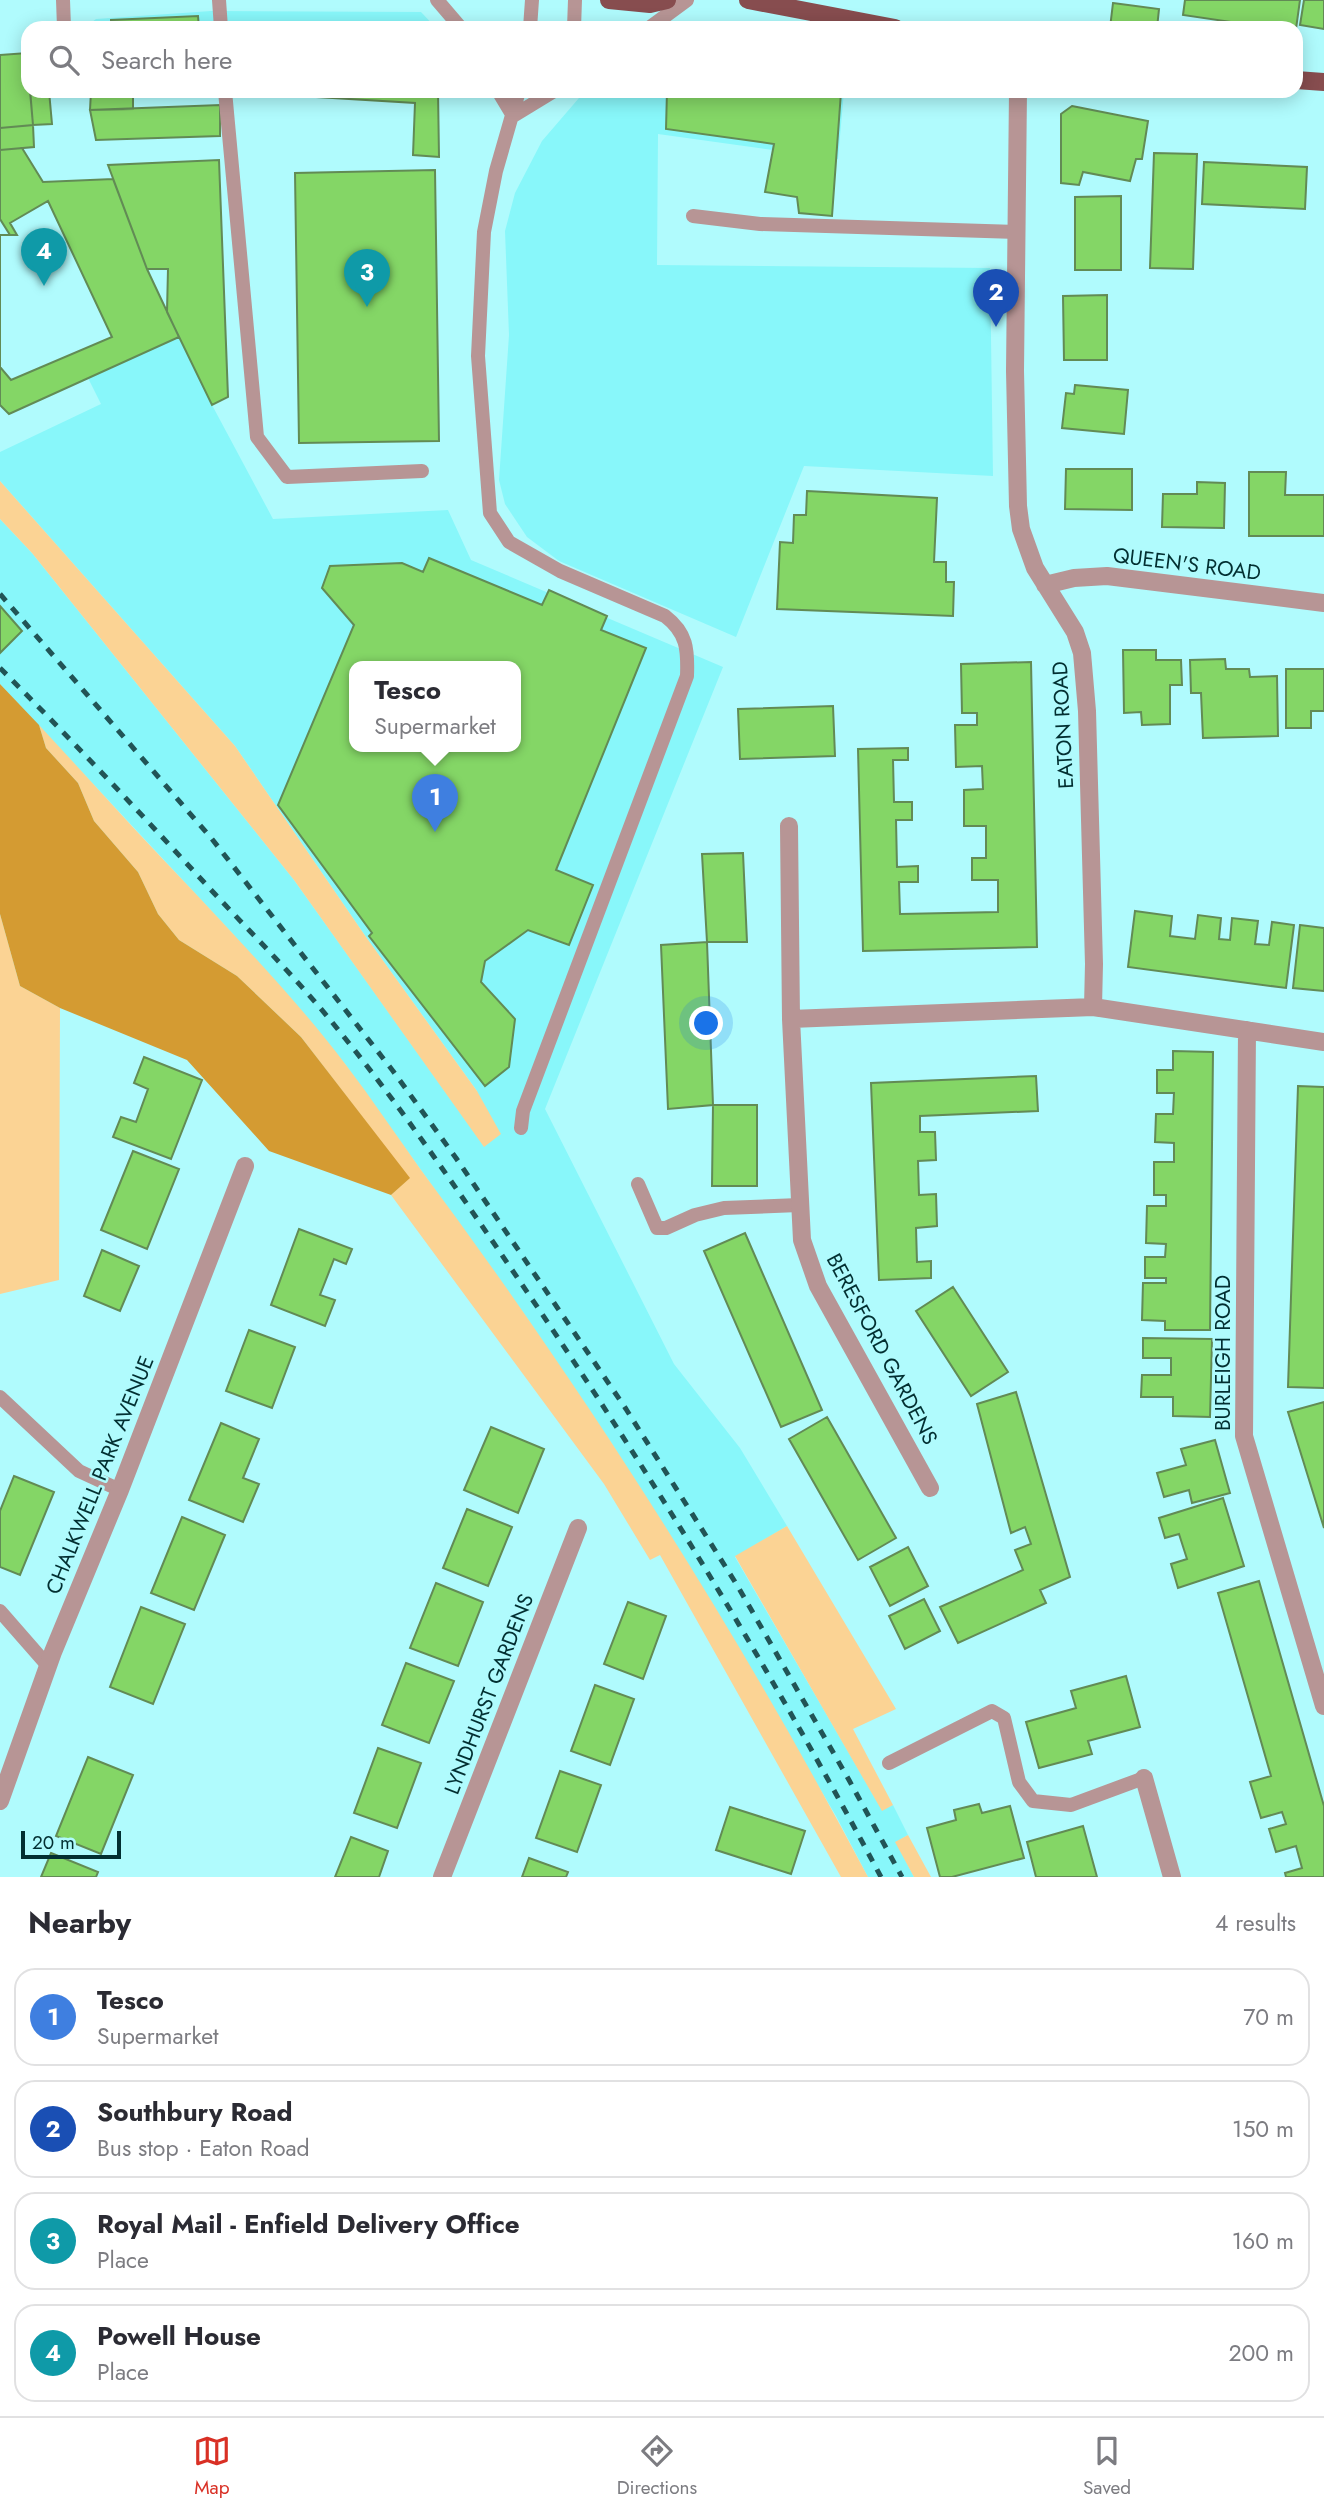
<!DOCTYPE html>
<html lang="en">
<head>
<meta charset="utf-8">
<style>
	body { margin:0; font-family:Jost,sans-serif; background:#f2f2f3; color:#2b2b33 }
	.scale { position:absolute; left:21px; bottom:18px; width:100px; box-sizing:border-box; padding-left:7px; border:4px solid #022f31; border-top:0; font-size:19px; line-height:24px; white-space:nowrap; color:#022f31; -webkit-text-stroke:5px #b0fbfd; paint-order:stroke }
	.you { position:absolute; left:707px; top:1024px; width:24px; height:24px; margin:-18px; border:5px solid #fff; border-radius:50%; background:#1a73e8; box-shadow:0 0 0 10px #1a73e833 }
	.badge { display:grid; place-items:center; width:46px; height:46px; border-radius:50%; background:#d93025; color:#fff; font-size:23px; font-weight:700 }
	.pin { position:absolute; translate:-50% -58px; filter:drop-shadow(0 2px 4px #0008) }
	.pin::after { content:''; position:absolute; top:37px; width:24px; height:21px; background:inherit; clip-path:polygon(0 0,100% 0,50% 100%) }
	.popup { position:absolute; left:349px; top:661px; width:172px; height:91px; box-sizing:border-box; display:grid; place-content:center; border-radius:14px; background:#fff; filter:drop-shadow(0 2px 5px #0005); font-size:23px; white-space:nowrap; color:#7c7c81 }
	.popup b { font-size:26px; color:#2b2b33 }
	.popup::after { content:''; position:absolute; left:50%; top:100%; margin-left:-14px; border:14px solid transparent; border-top-color:#fff }
	.list { margin:0; padding:0; list-style:none }
	h2 { display:flex; justify-content:space-between; align-items:center; height:91px; margin:0; padding:0 28px; font-size:30px }
	h2 small { font-size:23px; font-weight:400; color:#7c7c81 }
	.list li { display:grid; grid-template-columns:46px 1fr auto; gap:21px; align-items:center; box-sizing:border-box; height:98px; margin:0 14px 14px; padding:0 14px; border:2px solid #e1e1e2; border-radius:21px }
	.list b { display:block; font-size:26px; white-space:nowrap }
	.list p { margin:0; font-size:23px; white-space:nowrap; color:#7c7c81 }
	.list em { font-size:23px; font-style:normal; color:#7c7c81 }
	.icon { flex:none; width:38px; height:38px; fill:none; stroke:currentColor; stroke-width:2; stroke-linecap:round; stroke-linejoin:round }
	.map { position:relative; flex:none; width:1324px; height:1877px; overflow:hidden }
	.search { position:absolute; background:#fff; box-shadow:0 4px 18px #0003; left:21px; right:21px; top:21px; height:77px; display:flex; align-items:center; gap:18px; box-sizing:border-box; padding:0 24px; border-radius:21px; color:#7c7c81; font-size:26px }
	.sheet { height:539px; background:#fff }
	nav { display:flex; justify-content:space-around; align-items:center; box-sizing:border-box; height:98px; border-top:2px solid #e1e1e2; background:#fff; font-size:19px; color:#7c7c81 }
	nav a { display:grid; justify-items:center; gap:4px }
	nav .on { color:#d93025 }
	.map>svg:first-child { display:block }
	.built { fill:#88f7fa; fill-rule:evenodd }
	.green { fill:#fbd394 }
	.forest { fill:#d49b32 }
	.building { fill:#84d666; stroke:#628b55; stroke-width:2; fill-rule:evenodd }
	.lines { fill:none; stroke-linecap:round; stroke-linejoin:round }
	.service { stroke:#b79595; stroke-width:14 }
	.minor { stroke:#b79595; stroke-width:18 }
	.primary { stroke:#874d4f; stroke-width:18 }
	.rail { stroke:#215456; stroke-width:5; stroke-dasharray:9 9; stroke-linecap:butt }
	.labels { text-anchor:middle; dominant-baseline:central; stroke-width:5; stroke-linejoin:round; paint-order:stroke }
	.street-label { font-size:21px; fill:#022f31; stroke:#b0fbfd }
</style>
</head>
<body>
<div class="map">
<svg width="1324" height="1877" viewBox="0 0 1324 1877">
	<rect width="100%" height="100%" fill="#b0fbfd"/>
	<path class="built" d="M211,11L421,12L436,28H84L96,19Z
		M585,91H844L838,159L658,134L657,265L990,268L993,476L804,466L736,637L559,561L527,537L505,504L499,480L509,335L505,231L515,193L542,141Z
		M179,337L212,405L273,519L448,510L471,560L723,667L545,1109L674,1364L740,1448L787,1526L735,1557L882,1810L893,1805L908,1835L896,1842L914,1877H868L836,1816L763,1692L690,1569L612,1444L527,1318L345,1064L232,933L0,684V519L32,553L294,880L484,1146L477,1091L366,937L235,746L0,481V452L101,404L88,378ZM354,666H516V746H354Z"/>
	<path class="green" d="M0,481L235,746L366,937L477,1091L501,1134L484,1147L294,880L32,553L0,519Z
		M39,725C91,781 142,838 195,893C247,949 300,1004 346,1065C372,1099 396,1135 421,1170C587,1393 738,1631 868,1877H841L660,1555L650,1560L604,1484L391,1195L409,1178L301,1037L237,976L179,940L158,914L138,872L94,821L78,783L46,748Z
		M0,914L20,986L60,1008L59,1280L0,1294Z
		M787,1526L896,1709L853,1729L893,1805L882,1811L735,1556Z
		M908,1835L931,1877H914L895,1842Z"/>
	<path class="forest" d="M0,684L39,725L46,748L78,783L94,821L138,872L158,914L179,940L237,976L301,1037L410,1178L391,1195L269,1151L187,1060L60,1008L20,986L0,914Z"/>
	<path class="building" d="M1185,0H1300L1296,29L1272,28L1183,15Z
		M1304,0H1324V29L1300,25Z
		M1113,3L1159,9L1157,28H1110Z
		M198,16L199,28H111V20Z
		M27,53L33,125L0,128V55Z
		M30,91H49L52,124L33,125Z
		M91,91H133V109L90,110Z
		M251,91H438L439,157L413,155L415,103L251,93Z
		M667,91L841,92L832,216L799,213L797,197L765,192L774,144L666,129Z
		M220,105V136L96,140L90,110Z
		M1072,106L1148,121L1142,159H1136L1130,181L1083,172L1079,185L1061,183V114Z
		M33,125L34,147L0,150V128Z
		M22,148L43,182L113,179L147,269L179,337L9,414L0,405V235H10L0,219V150Z
		M1154,153L1197,154L1193,269L1150,268Z
		M219,160L228,397L212,405L167,312L168,269H147L108,165Z
		M1204,162L1307,167L1305,209L1202,204Z
		M435,170L439,441L299,443L295,173Z
		M1121,196V270H1075V197Z
		M48,201L112,337L11,380L0,367V235H17L10,223Z
		M1107,295V360H1064L1063,296Z
		M1075,385L1128,390L1124,434L1062,428L1066,393L1074,394Z
		M1066,469H1132V510L1065,509Z
		M1249,472H1286L1285,495H1324V536H1249Z
		M1197,482L1225,483L1224,528L1162,527L1163,494H1197Z
		M807,491L937,498L934,562H946V582H954L953,616L777,609L780,542L793,543L794,515H806Z
		M429,558L542,605L549,590L607,616L601,630L646,648L556,870L593,885L569,945L528,930L485,961L481,982L515,1019L509,1067L485,1086L369,936L372,933L278,805L354,625L322,588L330,566L402,563L423,572ZM354,666H516V746H354Z
		M0,606L22,631L0,653Z
		M1123,650H1156V660H1181L1182,685H1170V724L1142,725L1141,712L1124,713Z
		M1225,659L1226,669H1249L1250,677L1277,676L1278,736L1203,738L1201,693H1191L1190,660Z
		M1031,662L1037,947L863,951L858,749L908,748V760H893L894,802H912V820H896L897,867L918,866V882H899L900,914L998,912V880H972V858H986V826H964V790L983,789L982,766L956,767L955,725H977V713H962L961,664Z
		M1286,669H1324V711H1311V728H1286Z
		M833,706L835,756L740,759L738,709Z
		M743,853L747,942H707L702,854Z
		M1135,911L1172,916L1170,936L1195,939L1198,915L1221,918L1219,939L1230,940L1232,918L1258,921L1255,944L1269,945L1272,922L1294,925L1286,988L1128,967Z
		M1300,925L1324,928V991L1293,988Z
		M707,942L713,1105L668,1109L661,945Z
		M1173,1051L1213,1052L1210,1330H1165V1321L1142,1320L1143,1283H1166V1278H1145V1257H1165L1166,1244L1146,1243L1147,1206H1166V1195H1154V1162H1174V1143L1155,1142L1156,1114H1173L1174,1093H1157V1070H1173Z
		M144,1057L202,1080L171,1159L113,1137L121,1117L136,1122L148,1089L134,1083Z
		M1036,1076L1038,1111L920,1116V1132H935L936,1160L918,1161L919,1195L936,1194L937,1226L916,1228L917,1262L931,1261V1278L879,1280L871,1083Z
		M1298,1086L1324,1087V1388L1288,1387Z
		M713,1105H757V1186H712Z
		M133,1151L179,1169L147,1249L101,1230Z
		M299,1229L352,1249L346,1264L334,1259L320,1295L335,1300L325,1326L271,1305Z
		M745,1233L822,1410L781,1427L704,1251Z
		M102,1250L139,1266L120,1311L84,1296Z
		M953,1287L1008,1372L971,1396L916,1311Z
		M249,1330L295,1347L272,1408L226,1391Z
		M1143,1338L1212,1339L1210,1417L1173,1416V1397H1141L1142,1375H1171V1358H1143Z
		M1016,1392L1070,1577L1040,1590L1046,1603L958,1643L940,1607L1023,1570L1015,1550L1031,1544L1025,1527L1011,1533L977,1404Z
		M1324,1402V1528L1288,1412Z
		M827,1417L896,1538L858,1560L789,1439Z
		M221,1423L259,1439L243,1478L259,1484L243,1522L189,1500Z
		M491,1427L544,1449L518,1513L464,1490Z
		M1215,1440L1230,1493L1192,1503L1189,1490L1164,1497L1157,1473L1186,1465L1181,1449Z
		M14,1476L54,1492L20,1575L0,1567V1511Z
		M1223,1498L1244,1566L1178,1588L1171,1564L1187,1559L1179,1534L1165,1538L1159,1518Z
		M467,1509L512,1527L488,1586L443,1568Z
		M182,1517L225,1535L194,1610L151,1593Z
		M908,1547L928,1586L890,1606L870,1567Z
		M1259,1581L1324,1806V1877H1286L1285,1873L1302,1868L1296,1846L1276,1852L1269,1829L1286,1824L1282,1812L1261,1818L1250,1782L1271,1776L1218,1593Z
		M436,1583L483,1602L458,1666L410,1648Z
		M924,1599L940,1631L905,1649L889,1616Z
		M628,1602L666,1616L643,1679L604,1664Z
		M141,1607L185,1624L153,1704L110,1687Z
		M406,1663L454,1681L429,1743L382,1725Z
		M1126,1676L1140,1727L1088,1741L1092,1754L1039,1768L1026,1722L1076,1708L1071,1691Z
		M595,1685L634,1699L610,1765L571,1751Z
		M378,1748L421,1763L397,1828L354,1813Z
		M88,1757L133,1775L101,1854L56,1836Z
		M560,1771L601,1785L577,1852L536,1838Z
		M979,1804L982,1813L1010,1806L1024,1858L952,1877H940L927,1828L956,1820L954,1810Z
		M730,1807L805,1831L791,1874L716,1850Z
		M1083,1826L1097,1877H1036L1027,1842Z
		M351,1837L388,1851L379,1877H335Z
		M51,1853L98,1872L96,1877H41Z
		M529,1858L568,1872L566,1877H522Z"/>
	<g class="lines">
		<path class="service" d="M63,0L64,27
			M219,0L221,28
			M437,0L461,28
			M530,28L532,0
			M574,28L575,0
			M649,28L687,0
			M225,91L257,437L287,477L422,471
			M498,91L513,116
			M519,91L496,171L484,232L478,356L490,513L509,542L560,571L665,616C687,633 688,649 687,676L523,1111L521,1128
			M513,116L554,91
			M693,216L760,224L1017,232
			M638,1184L657,1228H666L695,1215L724,1208L799,1205
			M0,1397L79,1471L120,1490
			M0,1611L48,1666
			M889,1763L992,1711L1004,1718L1019,1782L1033,1801L1071,1805L1144,1778"/>
		<path class="minor" d="M1018,91L1015,371L1018,506L1021,529L1035,568L1075,632L1082,653L1087,711L1094,964L1093,1007
			M1045,585L1074,578L1107,576L1324,603
			M789,826L791,1019L802,1240L818,1286L930,1488
			M791,1019L1093,1007L1324,1042
			M1247,1030L1244,1436L1324,1706
			M1144,1778L1172,1877
			M0,1801L53,1652L120,1490L245,1166
			M442,1877L578,1528"/>
		<path class="primary" d="M609,0L650,4L667,0
			M748,0L895,28
			M1296,80L1324,82"/>
		<path class="rail" d="M0,594L212,839L393,1071L456,1158L626,1409L737,1585L849,1780L902,1877
			M0,668C73,741 143,816 213,892C256,938 301,983 340,1032C405,1112 463,1198 521,1283C652,1475 772,1672 881,1877"/>
	</g>
	<g class="labels">
		<g class="street-label">
			<text transform="translate(1187 564) rotate(7)">QUEEN'S ROAD</text>
			<text transform="translate(1063 725) rotate(-93)">EATON ROAD</text>
			<text transform="translate(882 1349) rotate(62)">BERESFORD GARDENS</text>
			<text transform="translate(1223 1353) rotate(-90)">BURLEIGH ROAD</text>
			<text transform="translate(100 1475) rotate(-68)">CHALKWELL PARK AVENUE</text>
			<text transform="translate(489 1694) rotate(-69)">LYNDHURST GARDENS</text>
		</g>
	</g>
</svg>
<div class="scale">20 m</div>
<div class="you"></div>
<div class="pin badge" style="left:435px;top:832px;background:#3f7fe0">1</div>
<div class="popup"><b>Tesco</b>Supermarket</div>
<div class="pin badge" style="left:996px;top:327px;background:#1a4fb4">2</div>
<div class="pin badge" style="left:367px;top:307px;background:#0f9aa8">3</div>
<div class="pin badge" style="left:44px;top:286px;background:#0f9aa8">4</div>
<div class="search"><svg class="icon" aria-label="search" viewBox="0 0 24 24"><circle cx="10" cy="10" r="6"/><path d="M15 15l6 6"/></svg>Search here</div>
</div>
<section class="sheet">
<h2>Nearby<small>4 results</small></h2>
<ul class="list">
<li><span class="badge" style="background:#3f7fe0">1</span><div><b>Tesco</b><p>Supermarket</p></div><em>70 m</em></li>
<li><span class="badge" style="background:#1a4fb4">2</span><div><b>Southbury Road</b><p>Bus stop · Eaton Road</p></div><em>150 m</em></li>
<li><span class="badge" style="background:#0f9aa8">3</span><div><b>Royal Mail - Enfield Delivery Office</b><p>Place</p></div><em>160 m</em></li>
<li><span class="badge" style="background:#0f9aa8">4</span><div><b>Powell House</b><p>Place</p></div><em>200 m</em></li>
</ul>
</section>
<nav>
<a class="on"><svg class="icon" aria-label="map" viewBox="0 0 24 24"><path d="M3 6l6-2 6 2 6-2v14l-6 2-6-2-6 2zM9 4v14M15 6v14"/></svg>Map</a>
<a><svg class="icon" aria-label="directions" viewBox="0 0 24 24"><path d="M12 3l9 9-9 9-9-9zM9 14v-3h6M13 9l2 2-2 2"/></svg>Directions</a>
<a><svg class="icon" aria-label="saved" viewBox="0 0 24 24"><path d="M7 4h10v16l-5-4-5 4z"/></svg>Saved</a>
</nav>
</body>
</html>
